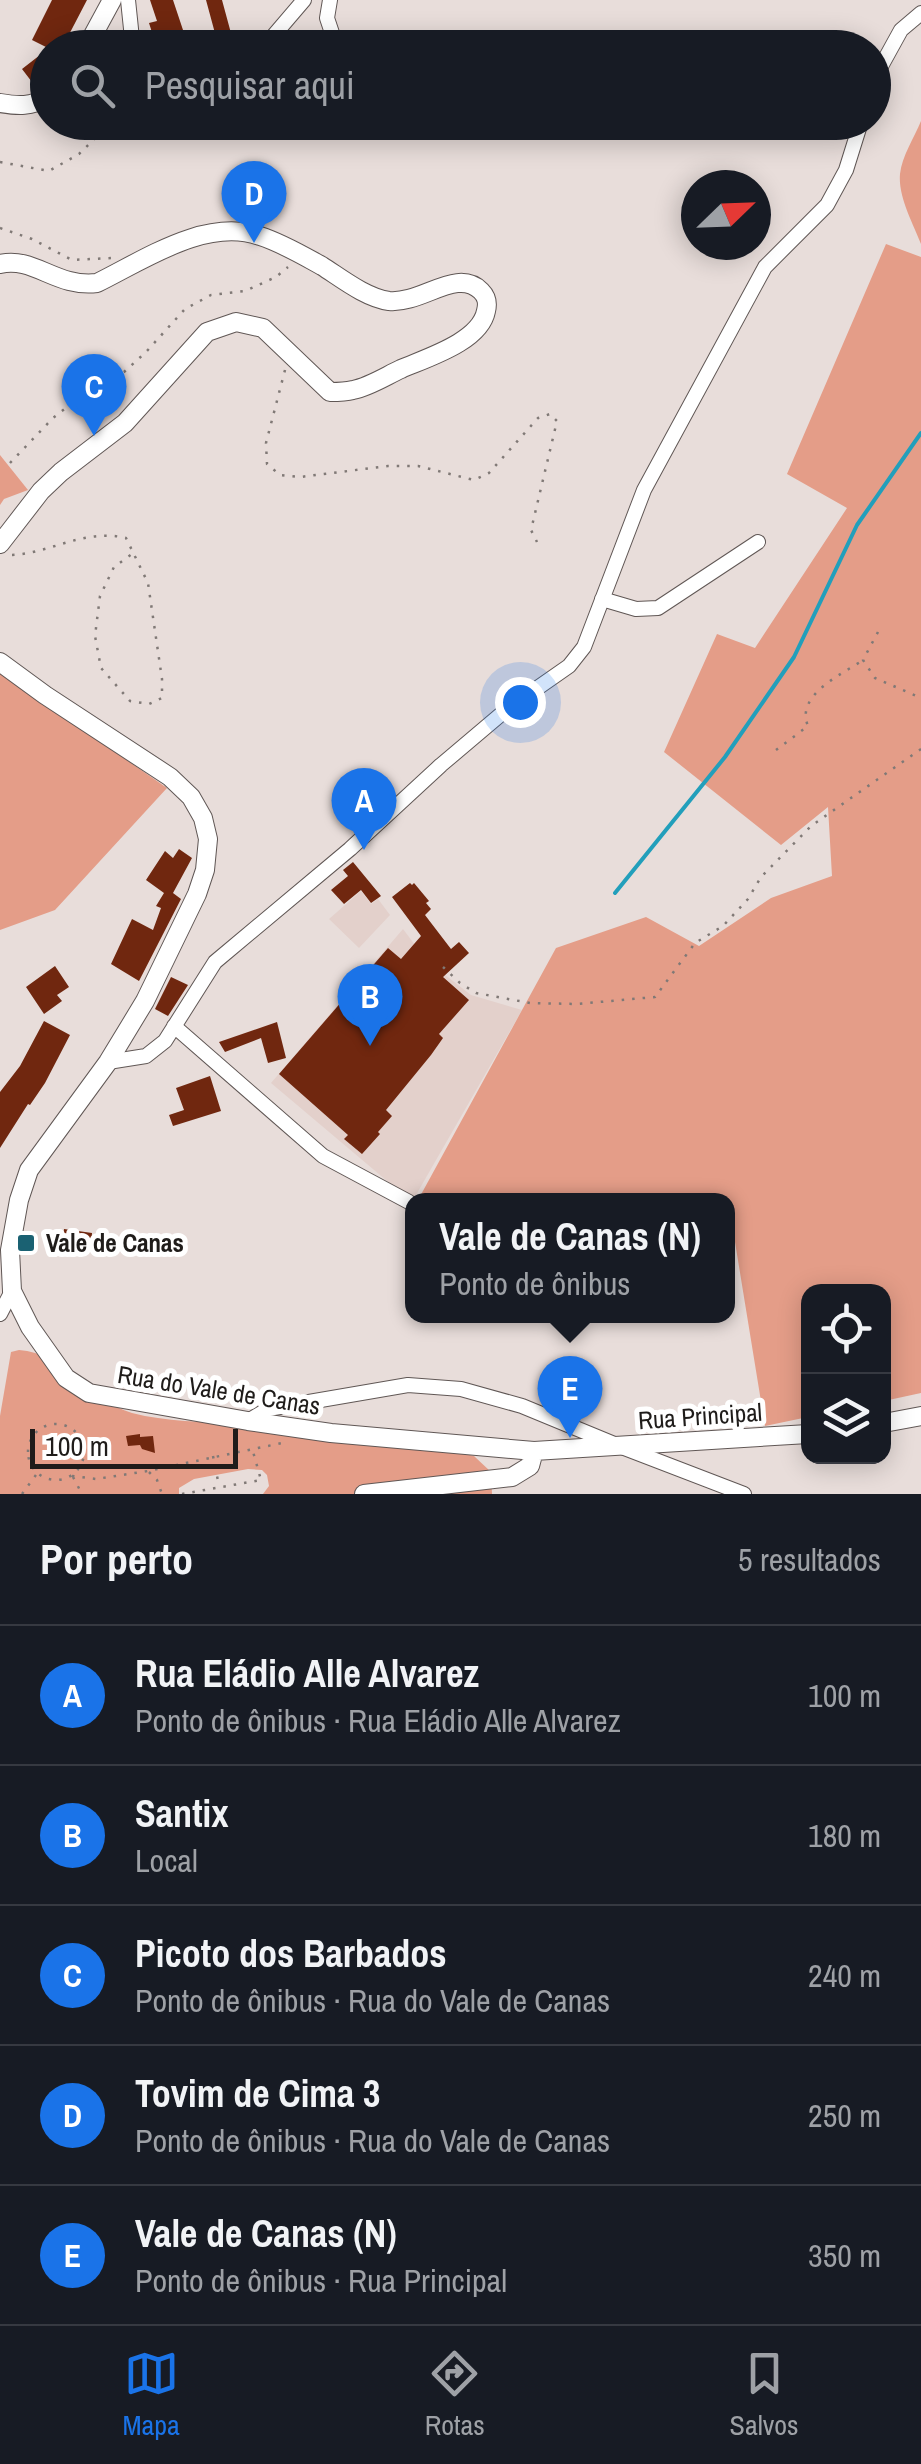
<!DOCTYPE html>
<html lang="pt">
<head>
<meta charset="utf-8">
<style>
	body { margin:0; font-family:"Archivo Narrow",sans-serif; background:#242831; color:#f1f3f6 }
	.controls { position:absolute; right:30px; bottom:30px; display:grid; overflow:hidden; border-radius:20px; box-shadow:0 5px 25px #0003 }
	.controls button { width:90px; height:90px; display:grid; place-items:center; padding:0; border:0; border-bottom:2px solid #363941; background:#171b24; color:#f1f3f6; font:50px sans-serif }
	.compass { position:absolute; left:681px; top:170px; width:90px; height:90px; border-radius:50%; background:#171b24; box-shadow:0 5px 25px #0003; rotate:67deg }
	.scale { position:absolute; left:30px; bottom:25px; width:208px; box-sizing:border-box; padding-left:10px; border:5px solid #1f1c1a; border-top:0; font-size:28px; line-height:35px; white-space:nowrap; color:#1f1c1a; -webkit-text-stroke:8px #fff; paint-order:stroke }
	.you { position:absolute; left:520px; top:702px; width:35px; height:35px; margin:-25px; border:8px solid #fff; border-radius:50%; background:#1a73e8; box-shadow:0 0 0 15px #1a73e833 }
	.badge { display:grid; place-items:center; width:65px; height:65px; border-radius:50%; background:#1a73e8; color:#fff; font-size:32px; font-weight:700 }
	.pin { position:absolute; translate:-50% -82px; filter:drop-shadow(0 2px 5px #0008) }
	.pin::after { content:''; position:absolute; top:52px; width:35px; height:30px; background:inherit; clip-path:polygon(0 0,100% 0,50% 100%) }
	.popup { position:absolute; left:405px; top:1193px; width:330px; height:130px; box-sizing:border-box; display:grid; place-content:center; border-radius:20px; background:#171b24; filter:drop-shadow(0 2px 8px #0005); font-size:32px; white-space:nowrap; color:#9ea1a6 }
	.popup b { font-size:38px; color:#f1f3f6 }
	.popup::after { content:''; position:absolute; left:50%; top:100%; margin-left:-20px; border:20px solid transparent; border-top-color:#171b24 }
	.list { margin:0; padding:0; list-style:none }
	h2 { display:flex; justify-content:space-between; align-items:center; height:130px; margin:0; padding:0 40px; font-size:42px }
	h2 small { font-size:32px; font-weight:400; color:#9ea1a6 }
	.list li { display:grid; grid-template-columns:65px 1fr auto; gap:30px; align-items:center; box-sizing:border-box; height:140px; padding:0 40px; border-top:2px solid #363941 }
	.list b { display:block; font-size:38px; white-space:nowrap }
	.list p { margin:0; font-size:32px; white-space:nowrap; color:#9ea1a6 }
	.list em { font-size:32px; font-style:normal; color:#9ea1a6 }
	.icon { flex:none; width:55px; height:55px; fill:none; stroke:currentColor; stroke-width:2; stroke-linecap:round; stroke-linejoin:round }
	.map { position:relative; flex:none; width:921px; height:1494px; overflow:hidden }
	.search { position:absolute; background:#171b24; box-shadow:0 5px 25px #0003; left:30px; right:30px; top:30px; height:110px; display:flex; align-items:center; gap:25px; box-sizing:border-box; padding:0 35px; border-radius:55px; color:#9ea1a6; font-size:38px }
	.sheet { height:830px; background:#171b24 }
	nav { display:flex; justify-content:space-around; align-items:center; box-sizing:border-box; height:140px; border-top:2px solid #363941; background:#171b24; font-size:28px; color:#9ea1a6 }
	nav a { display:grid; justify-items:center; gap:5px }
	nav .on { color:#1a73e8 }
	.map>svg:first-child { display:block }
	.built { fill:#e3d0cb }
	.green { fill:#e49d88 }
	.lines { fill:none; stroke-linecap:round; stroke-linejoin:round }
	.stream { stroke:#229fbb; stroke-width:4 }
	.building { fill:#70270f }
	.minor-casing { stroke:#605755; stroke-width:16 }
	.tertiary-casing { stroke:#605755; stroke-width:20 }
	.path { stroke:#807976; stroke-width:2.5; stroke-dasharray:2.5 8; stroke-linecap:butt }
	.minor { stroke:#fff; stroke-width:14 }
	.tertiary { stroke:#fff; stroke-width:18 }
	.poi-dot { fill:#1a6172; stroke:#fff; stroke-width:4 }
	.labels { text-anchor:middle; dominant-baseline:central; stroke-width:10; stroke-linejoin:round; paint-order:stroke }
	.poi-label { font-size:25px; font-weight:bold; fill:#1f1c1a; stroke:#fff; text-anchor:start }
	.street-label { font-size:25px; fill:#1f1c1a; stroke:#fff }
</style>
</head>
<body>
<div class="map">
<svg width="921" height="1494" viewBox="0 0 921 1494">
	<rect width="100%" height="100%" fill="#e8ddda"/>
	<path class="built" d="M361,891L371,904L378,899L390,915L359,948L329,919Z
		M403,929L418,949L440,971L471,995L522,1010L412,1202L271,1083Z"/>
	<path class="green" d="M921,121V244C913,223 898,197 900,174C902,156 914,138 921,121Z
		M886,244L921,257V1393L884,1401V1292H808V1417L765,1426L735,1242L728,1243V1200H418L556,948L646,917L699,946L771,898L832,876L828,807L781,845L664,752L717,634L755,648L847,508L787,474Z
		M0,455L28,490L4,499L0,505Z
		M0,672L167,788L55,910L0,930Z
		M19,1350C64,1353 90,1401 132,1413C166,1422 203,1421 239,1425C310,1432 381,1442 453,1451L474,1456L491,1472L492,1494H263L269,1486L267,1475L262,1470L248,1469L194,1479L179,1488V1494H0V1416L11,1352Z"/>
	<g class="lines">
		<path class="stream" d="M615,893L725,757L794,657L857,525L921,433"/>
	</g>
	<path class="building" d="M52,0H87L62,48H48L32,40Z
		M150,0H173L187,42L170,48H157L149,23L157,21Z
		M206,0H222L235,48H219Z
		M40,55L48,65V80L35,86L22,69Z
		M179,849L192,858L173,893L181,899L139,981L111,964L132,919L153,930L161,908L156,906L164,893L146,880L165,851L173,858Z
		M353,862L381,896L371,903L361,890L344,904L331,890L348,876L343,870Z
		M410,883L412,885L414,883L429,901L426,903L431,909L425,915L451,949L459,942L469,953L443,977L469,1000L439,1034L443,1038L431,1055L386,1110L392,1116L378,1132L380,1134L362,1154L344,1139L348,1135L279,1074L388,948L401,959L421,936L392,897Z
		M55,966L69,987L57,995L62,1001L44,1014L26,987Z
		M171,977L188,985L168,1016L155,1009Z
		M44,1021L70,1035L45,1083L30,1105L28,1104L0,1148V1092L20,1066Z
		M277,1022L286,1058L268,1063L261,1038L225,1052L219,1042Z
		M210,1076L221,1111L173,1126L169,1115L184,1110L176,1088Z
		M64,1229L92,1233L91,1248L62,1245Z
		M140,1434V1437L153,1436L155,1453L142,1449L140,1445L128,1446L126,1436Z"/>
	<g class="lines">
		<defs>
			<path id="minor" d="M128,0L133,48
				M330,0L327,18L337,48
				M263,48L304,0
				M874,79L901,30L921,13
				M602,599L636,609L658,608L758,542
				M174,1026L323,1156L409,1202
				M108,1062L146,1056L165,1041L215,962L350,849L441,765L506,710L569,666L584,647L644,490L765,267L827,205L846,170L861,122
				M0,1314L12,1291
				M248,1421L268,1409L408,1385L461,1389L522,1406L619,1446L744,1494"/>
			<path id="tertiary" d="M86,48L112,0
				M0,103C18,106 31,107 48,97
				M0,264C34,256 56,288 97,283C144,260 206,217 260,236C282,243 302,255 322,266C341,278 366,298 389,301C422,304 457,267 481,291C487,297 488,303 486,311C480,342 426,358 401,369C386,376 369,387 353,390C345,392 337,392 330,392L263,328L236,322L207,332L125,423L61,472L41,491L0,544
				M0,662L45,695L170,777L191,797L203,818L208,839L205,870L197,894L145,1001L108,1062L29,1170L19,1200L10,1250L12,1291L30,1327L66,1378L89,1393L248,1421L331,1433L534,1451L808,1434
				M884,1423L921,1416
				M364,1494L512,1477L530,1466L534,1451"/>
		</defs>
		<use href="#minor" class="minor-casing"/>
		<use href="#tertiary" class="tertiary-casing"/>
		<path class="path" d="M0,162L49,171L79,154L112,122
			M0,228L32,239L72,260L111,258
			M285,370L266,443L267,464L280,475L300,477L388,466H418L474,480L489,473L538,418L550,414L557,421L531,530L537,542
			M10,463L53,418L89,390L124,372L146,352L185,309L211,295L245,291L276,277L288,267
			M12,555C52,553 84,528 126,538L148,583L162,679V698L149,704L130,701L101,668L95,636L100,596L114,567L132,554
			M878,632L863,660L875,678L921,698
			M776,750L808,726C795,695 841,675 863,660
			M443,967L460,983L476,993L530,1003L577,1004L655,997L695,943L723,926L748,899L761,877L811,826L921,749
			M28 1452a28 28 0 1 1 56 0a28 28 0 1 1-56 0Z
			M213,1456L219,1486
			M149,1472L157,1480L162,1494
			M72,1476L96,1479L148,1471L282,1443
			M73,1477L82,1494
			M22,1494L36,1475
			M182,1494L261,1480L252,1448"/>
		<use href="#minor" class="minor"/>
		<use href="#tertiary" class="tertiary"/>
	</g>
	<rect class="poi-dot" x="16" y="1233" width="20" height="20" rx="5"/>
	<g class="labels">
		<g class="poi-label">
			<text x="46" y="1243">Vale de Canas</text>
		</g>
		<g class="street-label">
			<text transform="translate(219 1390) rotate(9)">Rua do Vale de Canas</text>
			<text transform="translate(700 1416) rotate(-4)">Rua Principal</text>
		</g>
	</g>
</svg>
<div class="controls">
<button><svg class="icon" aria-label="locate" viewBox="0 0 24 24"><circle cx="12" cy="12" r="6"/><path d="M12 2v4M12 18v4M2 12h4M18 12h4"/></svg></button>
<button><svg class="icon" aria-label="layers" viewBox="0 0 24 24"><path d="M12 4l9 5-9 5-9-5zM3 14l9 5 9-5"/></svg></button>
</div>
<svg class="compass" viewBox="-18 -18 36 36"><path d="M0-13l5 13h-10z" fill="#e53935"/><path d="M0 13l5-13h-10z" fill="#9ea1a6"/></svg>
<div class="scale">100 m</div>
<div class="you"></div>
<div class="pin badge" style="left:364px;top:850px">A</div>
<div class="pin badge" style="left:370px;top:1046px">B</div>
<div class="pin badge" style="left:94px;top:436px">C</div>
<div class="pin badge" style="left:254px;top:243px">D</div>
<div class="pin badge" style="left:570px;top:1438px">E</div>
<div class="popup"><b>Vale de Canas (N)</b>Ponto de ônibus</div>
<div class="search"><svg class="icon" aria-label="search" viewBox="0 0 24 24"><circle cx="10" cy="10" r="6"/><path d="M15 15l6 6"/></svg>Pesquisar aqui</div>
</div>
<section class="sheet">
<h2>Por perto<small>5 resultados</small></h2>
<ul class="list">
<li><span class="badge">A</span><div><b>Rua Eládio Alle Alvarez</b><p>Ponto de ônibus · Rua Eládio Alle Alvarez</p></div><em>100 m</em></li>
<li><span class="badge">B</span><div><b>Santix</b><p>Local</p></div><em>180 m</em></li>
<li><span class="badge">C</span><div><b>Picoto dos Barbados</b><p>Ponto de ônibus · Rua do Vale de Canas</p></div><em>240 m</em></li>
<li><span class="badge">D</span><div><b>Tovim de Cima 3</b><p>Ponto de ônibus · Rua do Vale de Canas</p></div><em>250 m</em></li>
<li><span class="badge">E</span><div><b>Vale de Canas (N)</b><p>Ponto de ônibus · Rua Principal</p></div><em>350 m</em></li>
</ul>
</section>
<nav>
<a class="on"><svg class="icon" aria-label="map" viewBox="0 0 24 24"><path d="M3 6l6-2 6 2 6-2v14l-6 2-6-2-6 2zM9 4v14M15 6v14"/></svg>Mapa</a>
<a><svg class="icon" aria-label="directions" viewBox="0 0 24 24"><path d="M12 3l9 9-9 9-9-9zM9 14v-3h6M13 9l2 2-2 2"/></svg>Rotas</a>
<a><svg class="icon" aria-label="saved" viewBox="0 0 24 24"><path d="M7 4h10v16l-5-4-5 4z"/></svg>Salvos</a>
</nav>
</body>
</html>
